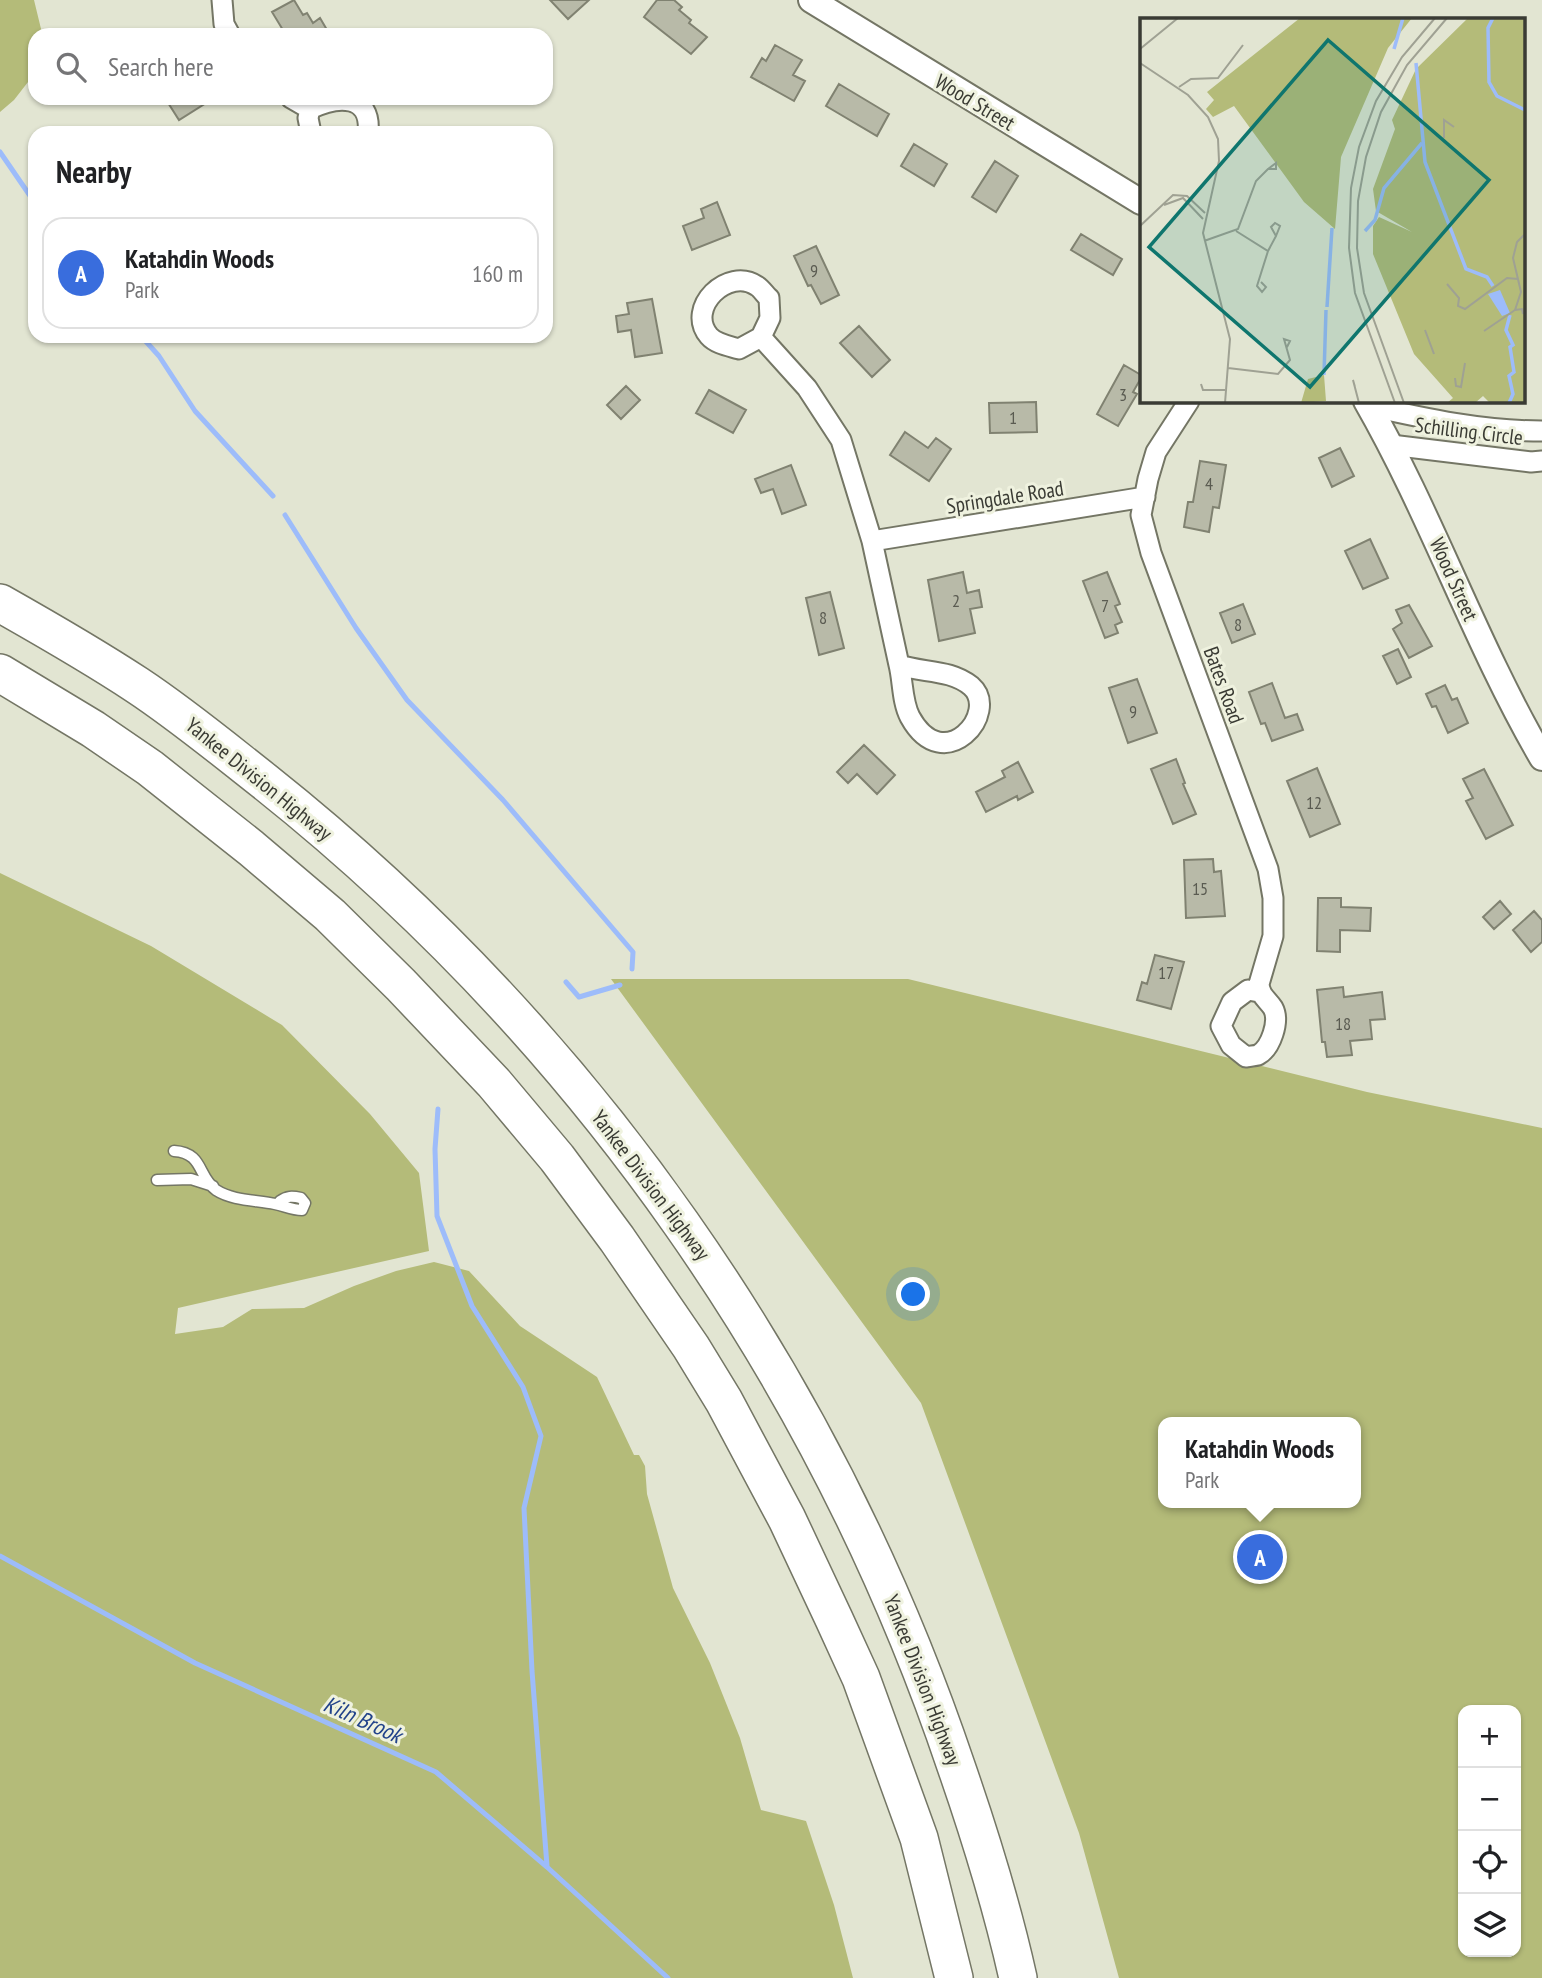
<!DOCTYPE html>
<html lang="en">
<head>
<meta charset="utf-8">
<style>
	body { margin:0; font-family:"PT Sans Narrow",sans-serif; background:#f2f2f2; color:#202124 }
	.controls { position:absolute; right:21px; bottom:21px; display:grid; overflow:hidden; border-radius:14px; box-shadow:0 2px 5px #0004 }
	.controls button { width:63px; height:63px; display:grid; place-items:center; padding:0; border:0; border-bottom:2px solid #e0e0e0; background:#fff; color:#202124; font:35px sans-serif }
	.you { position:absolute; left:914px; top:1295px; width:24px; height:24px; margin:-18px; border:5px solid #fff; border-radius:50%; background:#1a73e8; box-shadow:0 0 0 10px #1a73e833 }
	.badge { display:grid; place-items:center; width:46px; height:46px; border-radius:50%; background:#396ddd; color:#fff; font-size:23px; font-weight:700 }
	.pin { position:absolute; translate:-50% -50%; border:4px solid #fff; box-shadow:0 2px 7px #0006 }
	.popup { position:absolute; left:1158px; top:1417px; width:203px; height:91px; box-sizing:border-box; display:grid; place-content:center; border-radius:14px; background:#fff; filter:drop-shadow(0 2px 5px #0005); font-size:23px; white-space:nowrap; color:#757577 }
	.popup b { font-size:26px; color:#202124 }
	.popup::after { content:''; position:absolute; left:50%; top:100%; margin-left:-14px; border:14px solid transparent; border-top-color:#fff }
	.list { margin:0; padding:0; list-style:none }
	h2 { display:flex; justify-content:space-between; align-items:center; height:91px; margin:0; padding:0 28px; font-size:30px }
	h2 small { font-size:23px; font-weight:400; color:#757577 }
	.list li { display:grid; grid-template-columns:46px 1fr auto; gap:21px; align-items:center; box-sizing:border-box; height:112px; margin:0 14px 14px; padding:0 14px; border:2px solid #e0e0e0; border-radius:21px }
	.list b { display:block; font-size:26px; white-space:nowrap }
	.list p { margin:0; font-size:23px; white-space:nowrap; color:#757577 }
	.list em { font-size:23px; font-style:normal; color:#757577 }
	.icon { flex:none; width:38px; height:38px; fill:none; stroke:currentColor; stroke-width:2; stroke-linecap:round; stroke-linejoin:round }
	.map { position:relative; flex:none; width:1542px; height:1978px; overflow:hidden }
	.search { position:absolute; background:#fff; box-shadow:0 2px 5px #0004; left:28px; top:28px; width:525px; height:77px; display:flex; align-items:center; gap:18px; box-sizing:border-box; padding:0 24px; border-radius:21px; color:#757577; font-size:26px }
	.panel { position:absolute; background:#fff; box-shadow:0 2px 5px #0004; left:28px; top:126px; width:525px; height:217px; border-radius:21px }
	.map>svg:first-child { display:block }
	.green { fill:#b4bb79; fill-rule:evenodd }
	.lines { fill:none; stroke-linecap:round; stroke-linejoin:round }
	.stream { stroke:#9dbcfa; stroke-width:5 }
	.building { fill:#b8baa8; stroke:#808271; stroke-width:2 }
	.service-casing { stroke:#747665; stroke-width:13 }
	.minor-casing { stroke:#747665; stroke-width:23 }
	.tertiary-casing { stroke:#747665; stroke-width:28 }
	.motorway-casing { stroke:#747665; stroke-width:40 }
	.service { stroke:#fff; stroke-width:10 }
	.minor { stroke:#fff; stroke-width:19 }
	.tertiary { stroke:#fff; stroke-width:24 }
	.motorway { stroke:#fff; stroke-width:37 }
	.labels { text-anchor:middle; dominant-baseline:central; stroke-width:6; stroke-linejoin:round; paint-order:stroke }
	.number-label { font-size:18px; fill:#5a5b51 }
	.street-label { font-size:21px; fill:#3a3b34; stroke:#eff2df }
	.water-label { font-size:23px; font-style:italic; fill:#22438a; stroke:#eff2df }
	.inset-river { fill:none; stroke:#9dbcfa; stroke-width:3.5 }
	.inset-road { fill:none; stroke:#9fa193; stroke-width:2 }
	.view { fill:#0f766e; fill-opacity:0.15; stroke:#0f766e; stroke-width:3.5 }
	.inset-edge { fill:none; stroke:#3a3b34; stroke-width:3.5 }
</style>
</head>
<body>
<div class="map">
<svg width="1542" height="1978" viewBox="0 0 1542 1978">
	<rect width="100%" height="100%" fill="#e2e5d2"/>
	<path class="green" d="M0,0H34L42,33V35H35V73L14,100L0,112Z
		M0,873L151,946L282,1025L370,1114L419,1173L429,1251L178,1308L175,1334L223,1327L252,1309L304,1308L354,1286L396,1271L434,1262L469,1271L520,1326L597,1377L634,1455H639L645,1466L647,1494L673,1588L710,1663L740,1738L761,1810L806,1821L834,1905L853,1978H0Z
		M611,979H908L1367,1092L1542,1128V1978H1119L1079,1833L921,1403ZM1164,1422H1356V1503H1164ZM1463,1710H1516V1952H1463Z"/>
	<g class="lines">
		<path class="stream" d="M0,152L35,203
			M141,336L159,356L195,411L273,496
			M285,515L356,628L407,700L503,800L633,952L632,969
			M566,982L579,997L620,985
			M438,1109L435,1149L437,1216L472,1306L523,1387L541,1436L524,1508L532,1671L547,1866
			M0,1556L195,1663L436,1772L547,1867L668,1978"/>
	</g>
	<path class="building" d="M294,0L303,15L307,13L313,23L320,18L330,35H286L272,12Z
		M550,0H589L568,19Z
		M657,0H674L682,7L679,10L691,20L689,23L707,37L691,54L644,17Z
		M775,45L802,60L793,75L805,81L794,101L751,77L762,58L766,61Z
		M839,84L889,114L877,136L826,106Z
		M165,98H214L179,120Z
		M914,144L947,164L934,186L901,166Z
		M995,161L1018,176L996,212L972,197Z
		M717,202L730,235L692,250L683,226L704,218L701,209Z
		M1081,234L1122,259L1113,275L1071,250Z
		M816,246L839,295L821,304L811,285L808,286L794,256Z
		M652,299L662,353L635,357L631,330L618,332L616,316L629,314L627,303Z
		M859,326L890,360L872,377L840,343Z
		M1124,365L1141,375V378L1133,392L1137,394L1118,426L1097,414Z
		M626,386L640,400L621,419L607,405Z
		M709,390L746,410L733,433L696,413Z
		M1036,402L1037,432L990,433L989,403Z
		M905,432L928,448L936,438L951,449L929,481L890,455Z
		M1340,448L1354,476L1332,487L1319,458Z
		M1200,461L1226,465L1219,508L1213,507L1209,532L1184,527L1188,502H1193Z
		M791,465L806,505L782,514L773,489L761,493L755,479Z
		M1370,539L1388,578L1363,589L1345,551Z
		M963,572L967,593L979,590L982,607L970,609L975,633L939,641L928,580Z
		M1107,572L1120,604L1115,606L1122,622L1115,625L1118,633L1105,638L1083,581Z
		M830,592L844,648L819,655L806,598Z
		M1243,604L1255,634L1232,643L1220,613Z
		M1409,605L1432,646L1409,658L1393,629L1402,623L1396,610Z
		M1398,649L1411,677L1397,684L1383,656Z
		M1137,679L1157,733L1128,743L1109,688Z
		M1272,683L1285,718L1297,714L1303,730L1272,741L1265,723L1261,724L1249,692Z
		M1445,685L1452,700L1457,698L1468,723L1448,733L1436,706L1432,707L1426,694Z
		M864,745L895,775L877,794L857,774L848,783L837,772Z
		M1176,759L1185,783L1183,784L1196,814L1173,824L1151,769Z
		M1018,762L1033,792L1018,800L1017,796L986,812L976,792L1005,777L1002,771Z
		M1317,768L1340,824L1310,837L1287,781Z
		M1484,769L1513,825L1486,839L1466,801L1473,798L1463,779Z
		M1213,859L1214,872L1221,871L1225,916L1186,918L1184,860Z
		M1318,898H1341V907L1371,908L1370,931L1340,930V952L1317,951Z
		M1500,901L1511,914L1494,929L1483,917Z
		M1534,911L1542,920V942L1531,952L1513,930Z
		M1155,955L1184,962L1171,1009L1137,1000L1142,982L1147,984Z
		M1343,987L1344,997L1382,992L1385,1019L1370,1020L1372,1039L1350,1041L1352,1055L1327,1057L1325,1042H1322L1317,990Z"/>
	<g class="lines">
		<defs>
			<path id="service" d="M174,1151C204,1153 197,1176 216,1190C233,1201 257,1200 275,1204C285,1206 292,1210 302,1210L305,1203L301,1198C292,1196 287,1196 280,1201
				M157,1180L191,1179L213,1186"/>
			<path id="minor" d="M222,0L224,24L230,35
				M291,98L310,109
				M310,109C337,96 372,93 368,133
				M310,109L308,118L311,133
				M761,337L739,349C729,346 716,344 709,336C685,308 728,266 757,286C762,289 765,295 769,298L770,318L761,337L807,388L841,440L872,541
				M1189,401L1156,452L1148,479L1141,515L1151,553L1268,869L1273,898V936L1259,984C1260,996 1267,999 1273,1008C1280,1021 1271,1048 1258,1055C1254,1056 1250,1056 1246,1057L1231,1045L1221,1026L1232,1002L1248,990L1259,992
				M1369,406C1427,419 1483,431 1542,431
				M1391,445L1531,462L1542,461
				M899,665C903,681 902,702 910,717C944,779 1001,712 971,686C950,669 923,673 899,665L872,541L1145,497"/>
			<path id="tertiary" d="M811,0L1141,202
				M1366,401C1432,516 1475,643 1542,758"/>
			<path id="motorway" d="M0,603C46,629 93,656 137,685C181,714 222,748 264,781C585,1036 825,1378 956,1766C980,1835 1002,1906 1018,1978
				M0,673L93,729L150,768L251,848L330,915L401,985L494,1083L557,1158L617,1239L691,1347L724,1401L787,1519L834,1619L861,1678L919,1838L954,1978"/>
		</defs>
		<use href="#service" class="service-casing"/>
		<use href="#minor" class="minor-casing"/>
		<use href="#tertiary" class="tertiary-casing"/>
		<use href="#motorway" class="motorway-casing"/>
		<use href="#service" class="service"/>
		<use href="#minor" class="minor"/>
		<use href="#tertiary" class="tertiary"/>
		<use href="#motorway" class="motorway"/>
	</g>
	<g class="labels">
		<g class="number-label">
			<text x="814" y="270">9</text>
			<text x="1123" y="394">3</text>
			<text x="1013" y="417">1</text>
			<text x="1209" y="483">4</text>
			<text x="956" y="600">2</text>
			<text x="1105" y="605">7</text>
			<text x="823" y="617">8</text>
			<text x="1238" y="624">8</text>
			<text x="1133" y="711">9</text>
			<text x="1314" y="802">12</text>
			<text x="1200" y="888">15</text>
			<text x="1166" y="972">17</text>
			<text x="1343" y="1023">18</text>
		</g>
		<g class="street-label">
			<text transform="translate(975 102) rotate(31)">Wood Street</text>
			<text transform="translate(1469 431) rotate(7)">Schilling Circle</text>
			<text transform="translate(1005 497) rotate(-9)">Springdale Road</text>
			<text transform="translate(1454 579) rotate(66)">Wood Street</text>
			<text transform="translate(1224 685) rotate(70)">Bates Road</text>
			<text transform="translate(259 779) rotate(39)">Yankee Division Highway</text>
			<text transform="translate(651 1185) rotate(53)">Yankee Division Highway</text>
			<text transform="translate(923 1680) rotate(69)">Yankee Division Highway</text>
		</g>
		<g class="water-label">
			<text transform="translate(363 1719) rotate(24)">Kiln Brook</text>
		</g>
	</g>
	<g transform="translate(1140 18)">
		<rect width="385" height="385" fill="#e2e5d2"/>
		<path d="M160,0H272L248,30L201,139L195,211L164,184L94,88L73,99L66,91L74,82L67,74ZM328,0H385V385H350L343,378L335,385H307L313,380L274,336L233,236V208L239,199L272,214L236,193L233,171L255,111L252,102L276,51ZM184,357L186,383L161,385L168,361Z" fill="#b4bb79"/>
		<path d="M360,272L370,295L362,298L348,276Z" fill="#9dbcfa"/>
		<path class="inset-river" d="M353,0L348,10L349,64L357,78L385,92M254,31L263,0M276,45L285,144L326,251L347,259L353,268M225,213L235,202L244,170L282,125M187,289L192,210M184,357L186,292M369,385L373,376L369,358L374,354L370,329L373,327L366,312L370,297"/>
		<path class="inset-road" d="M0,31L38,0M0,45L48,77L68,99L78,121L79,143L63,215L90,321L85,385M39,69L51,61L78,60L103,27M304,120V102L314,109M24,187L43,180L63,201M0,208L33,177L47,178L65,195M96,213L128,233L136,218L131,209L135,205L140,208L136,218M64,223L98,211L116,163L128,151H136V145L128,151M121,264L126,269L122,274L117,268L128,233M307,266L319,280L318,288L325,291L367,260L378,261M383,296L382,291L375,292L381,274L373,240L377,224L384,217M285,312L294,336M344,313L375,292M88,350L138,356L150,342L144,321L150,323L147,329M315,360L316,368L321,369L325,345M61,366L63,372H85M215,369L213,362L219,385M255,385L215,275L209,230L211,170L219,129L236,83L262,39L295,0M264,385L224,275L217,230L218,183L226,139L241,94L267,47L307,0"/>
		<path class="view" d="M188,22L349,162L170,369L9,229Z"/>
		<rect width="385" height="385" class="inset-edge"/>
	</g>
</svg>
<div class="controls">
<button>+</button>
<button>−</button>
<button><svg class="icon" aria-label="locate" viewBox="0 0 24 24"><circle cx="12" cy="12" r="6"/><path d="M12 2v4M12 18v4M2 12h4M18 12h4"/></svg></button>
<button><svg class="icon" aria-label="layers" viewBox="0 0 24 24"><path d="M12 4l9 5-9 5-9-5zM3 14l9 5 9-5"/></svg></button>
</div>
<div class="you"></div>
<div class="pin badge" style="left:1260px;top:1557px">A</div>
<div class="popup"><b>Katahdin Woods</b>Park</div>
<div class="search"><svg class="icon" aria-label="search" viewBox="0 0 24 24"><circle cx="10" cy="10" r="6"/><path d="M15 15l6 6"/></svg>Search here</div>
<section class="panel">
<h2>Nearby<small></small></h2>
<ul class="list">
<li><span class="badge">A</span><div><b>Katahdin Woods</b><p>Park</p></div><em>160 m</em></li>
</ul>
</section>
</div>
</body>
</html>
